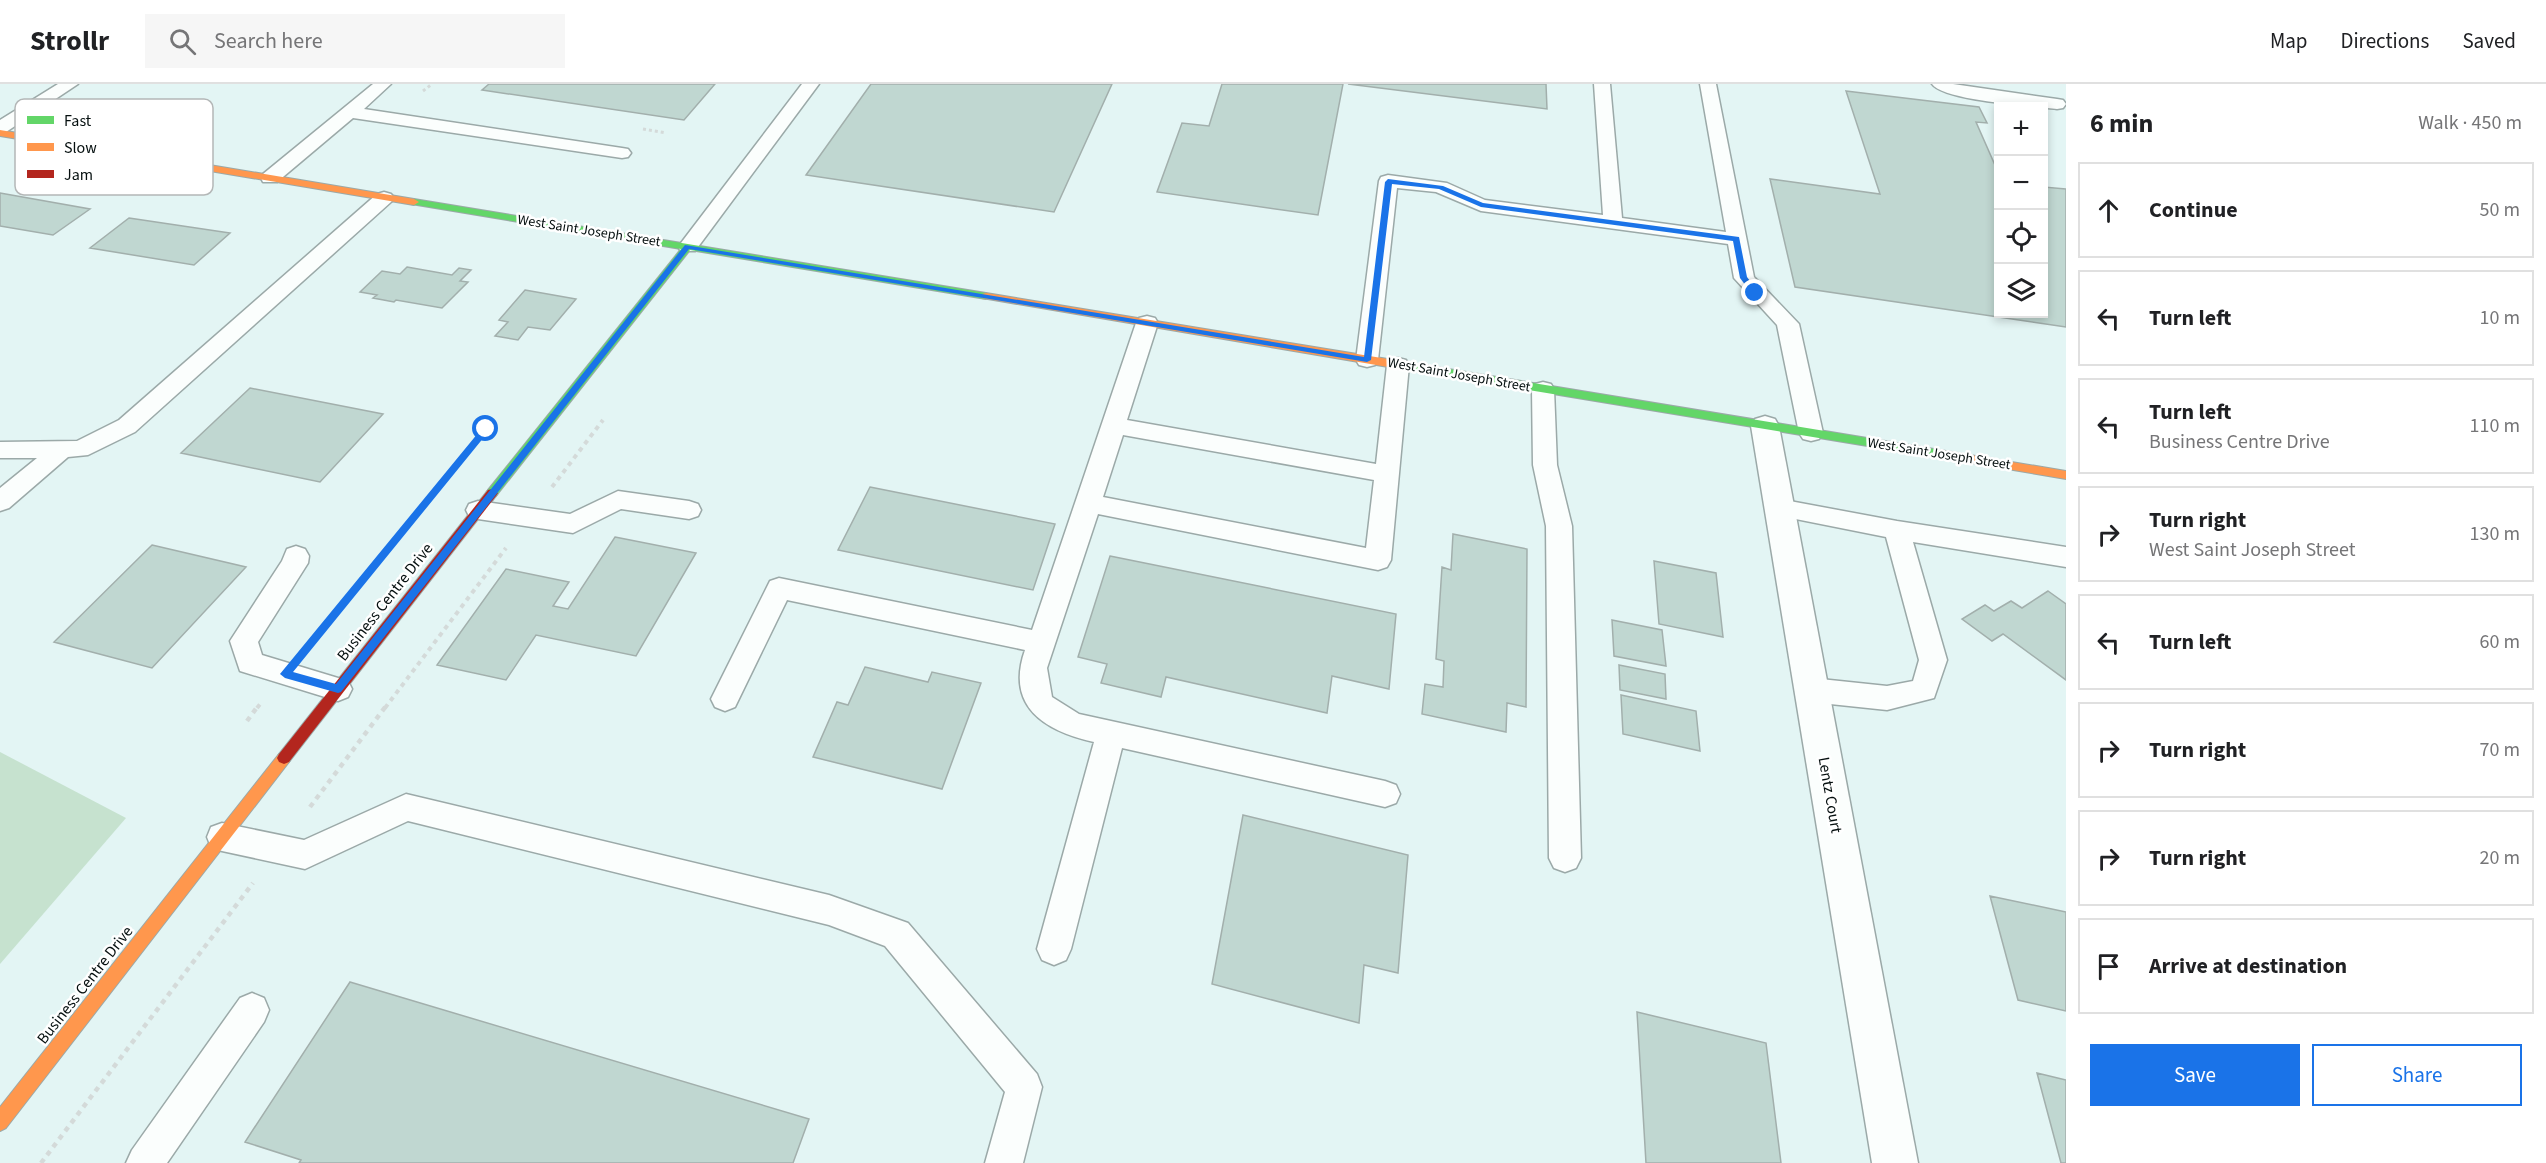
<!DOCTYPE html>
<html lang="en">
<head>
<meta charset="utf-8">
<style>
	body { margin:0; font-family:"Source Sans 3",sans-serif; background:#f6f6f6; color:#202124 }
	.controls { position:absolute; right:18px; top:18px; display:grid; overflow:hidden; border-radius:0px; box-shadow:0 3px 9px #0003 }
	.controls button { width:54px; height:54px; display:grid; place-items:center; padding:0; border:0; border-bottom:2px solid #e0e0e0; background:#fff; color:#202124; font:30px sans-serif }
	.stop { position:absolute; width:18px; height:18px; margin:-14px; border:4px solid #1a73e8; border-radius:50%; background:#fff }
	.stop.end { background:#1a73e8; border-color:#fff; box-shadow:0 2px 6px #0008 }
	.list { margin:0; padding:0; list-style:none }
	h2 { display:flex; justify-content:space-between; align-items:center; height:78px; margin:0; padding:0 24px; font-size:26px }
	h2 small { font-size:20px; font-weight:400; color:#757577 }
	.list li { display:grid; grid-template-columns:39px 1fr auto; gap:18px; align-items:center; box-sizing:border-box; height:96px; margin:0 12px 12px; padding:0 12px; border:2px solid #e0e0e0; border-radius:0px }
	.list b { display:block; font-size:22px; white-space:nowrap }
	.list p { margin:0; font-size:20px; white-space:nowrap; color:#757577 }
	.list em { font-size:20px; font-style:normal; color:#757577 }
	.actions { display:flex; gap:12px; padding:18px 24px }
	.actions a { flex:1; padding:14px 0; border:2px solid #1a73e8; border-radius:0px; text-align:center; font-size:21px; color:#1a73e8 }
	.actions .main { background:#1a73e8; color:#fff }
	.icon { flex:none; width:33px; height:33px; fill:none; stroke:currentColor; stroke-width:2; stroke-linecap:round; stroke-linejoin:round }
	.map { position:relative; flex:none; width:2066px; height:1079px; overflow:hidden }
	header { display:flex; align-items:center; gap:36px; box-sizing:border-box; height:84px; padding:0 30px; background:#fff; border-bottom:2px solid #e0e0e0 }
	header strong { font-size:28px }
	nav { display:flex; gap:33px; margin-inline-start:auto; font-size:21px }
	.search { width:420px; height:54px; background:#f6f6f6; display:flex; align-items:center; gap:15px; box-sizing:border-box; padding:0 21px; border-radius:0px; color:#757577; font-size:22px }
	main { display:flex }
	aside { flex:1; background:#fff }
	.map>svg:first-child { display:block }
	.green { fill:#c6e2cf }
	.building { fill:#c0d7d1; stroke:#a2afac; stroke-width:1.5 }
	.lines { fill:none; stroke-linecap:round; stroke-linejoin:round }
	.lane-casing { stroke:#9ba9a8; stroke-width:3 }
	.street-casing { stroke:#9ba9a8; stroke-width:3 }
	.fast-casing { stroke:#9ba9a8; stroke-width:2 }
	.slow-casing { stroke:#9ba9a8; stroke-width:2 }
	.jam-casing { stroke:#9ba9a8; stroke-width:2 }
	.path-far2 { stroke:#d4dad9; stroke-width:3; stroke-dasharray:3 3; stroke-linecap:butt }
	.path-far1 { stroke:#d4dad9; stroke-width:4; stroke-dasharray:4.5 4.5; stroke-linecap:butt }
	.path { stroke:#d4dad9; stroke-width:4.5; stroke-dasharray:5 5; stroke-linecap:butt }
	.lane { fill:#fbfefd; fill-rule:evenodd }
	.street { fill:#fbfefd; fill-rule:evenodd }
	.fast { fill:#63d668; fill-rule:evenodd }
	.slow { fill:#ff974d; fill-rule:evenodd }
	.jam { fill:#b3261e; fill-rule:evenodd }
	.route { fill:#1a73e8 }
	.labels { text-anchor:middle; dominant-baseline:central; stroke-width:5; stroke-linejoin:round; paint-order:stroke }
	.far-street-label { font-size:14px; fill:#050f0f; stroke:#fff }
	.street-label { font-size:16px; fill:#050f0f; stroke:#fff }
	.key { fill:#fff; stroke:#b4b7b7; stroke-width:1.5 }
	.key-label { font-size:16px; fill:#050f0f }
</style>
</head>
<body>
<header>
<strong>Strollr</strong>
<div class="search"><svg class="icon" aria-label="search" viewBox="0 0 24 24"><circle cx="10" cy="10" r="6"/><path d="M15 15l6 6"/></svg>Search here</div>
<nav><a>Map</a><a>Directions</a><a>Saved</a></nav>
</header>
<main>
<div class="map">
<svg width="2066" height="1079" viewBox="0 0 2066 1079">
	<rect width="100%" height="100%" fill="#e3f5f4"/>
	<path class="green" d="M0,668L126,734L0,880Z"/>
	<path class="building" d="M489,0H715L684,36L482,6Z
		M871,0H1112L1054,128L806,91Z
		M1222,0H1343L1318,131L1157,108L1182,39L1209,42Z
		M1348,0H1546L1547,25Z
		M1846,7L1979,23L1987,39L1976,38L1998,88V230H2044V103L2066,105V243L1795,203L1770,95L1880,110Z
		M0,109L90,125L53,151L0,142Z
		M129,134L230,149L194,181L90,164Z
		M407,183L452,191L459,184L471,186L460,197L468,198L442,224L396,216L394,218L373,214L377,211L360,208L382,187L400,190Z
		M525,206L576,215L550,246L528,243L518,256L495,252L508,238L499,236Z
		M250,304L383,330L320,398L181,369Z
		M870,403L1055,440L1033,506L838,466Z
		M1453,450L1527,465L1526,623L1507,619L1506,648L1422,630L1425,600L1443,603L1444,577L1436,575L1442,483L1451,486Z
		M615,453L696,469L636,572L536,551L506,596L437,581L506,485L569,498L553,522L568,525Z
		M152,461L246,483L152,584L54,558Z
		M1110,472L1396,530L1389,605L1332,592L1327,629L1166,593L1161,613L1101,599L1107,580L1078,573Z
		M1654,477L1716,489L1723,553L1659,540Z
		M2048,507L2066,520V596L2003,550L1992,557L1962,535L1985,521L1994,527L2011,517L2022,524Z
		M1612,536L1662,546L1666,582L1614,572Z
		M1619,581L1665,590L1666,615L1620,606Z
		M865,583L928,598L932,588L981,599L942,705L813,673L837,618L848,621Z
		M1621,611L1696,627L1700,667L1623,650Z
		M1243,731L1408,771L1398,889L1364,881L1359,939L1212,900Z
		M1990,812L2066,828V927L2018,916Z
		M350,898L809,1035L793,1079H299L301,1076L245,1058Z
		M1637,928L1766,959L1781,1079H1646Z
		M2037,989L2066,996V1079H2061Z"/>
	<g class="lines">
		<defs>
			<path id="lane" d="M58,0H78L6,48L0,49V36Z
				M373,0H391L364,25L622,64L628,65L631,69L628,73L622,74L353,34L277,98H263L261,94L263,90Z
				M802,0H819L695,167H681L678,163L681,159Z
				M1594,0H1610L1622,134L1726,148L1700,0H1716L1754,193L1799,240L1823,349L1819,355L1811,357L1803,355L1799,349L1777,241L1734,194L1728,160L1481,127L1436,108L1397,104L1378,276L1375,281L1367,283L1359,281L1356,276L1379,97L1381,93L1388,91L1447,99L1485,116L1603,131Z
				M1932,0H1953L2057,15L2063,16L2066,20L2063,24L2057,25C2034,22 1944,17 1932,0Z
				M384,108L391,110L394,114L391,118L135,348L88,371L68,373L9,424L0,427V404L37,374H0V358L77,357L119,336L377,110Z
				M1147,232L1155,234L1158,239L1127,336L1376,380L1387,281L1390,276L1398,274L1406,276L1409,281L1391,476L1387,483L1378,486L1098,430L1047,584L1052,613L1079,630L1385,697L1396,701L1400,710L1396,719L1385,723L1122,664L1071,865L1066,876L1054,881L1042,876L1037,865L1094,658C1045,647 1005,623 1025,566L787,516L735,623L725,627L715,623L711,615L770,497L779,494L1032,546L1136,239L1139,234ZM1123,351L1374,396L1366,464L1103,413Z
				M1543,298L1551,300L1554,305L1557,381L1572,442L1581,774L1576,784L1565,788L1554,784L1549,774L1546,442L1533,381L1532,305L1535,300Z
				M618,407L689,417L698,420L701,426L698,432L689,435L621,425L573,449L478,435L469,432L466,426L469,420L478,417L570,430Z
				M1779,415L1897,437L2066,463V483L1913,458L1947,576L1934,614L1887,626L1811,618L1801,614L1797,606L1801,598L1811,594L1887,602L1913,597L1919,576L1886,453L1770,430L1767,424L1770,418Z
				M296,462L305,465L309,472L308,479L258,558L262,571L348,597L352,605L348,613L338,617L240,587L230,557L282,477L287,465Z
				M406,710L829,811L908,839L1037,990L1042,1003L1023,1079H985L1005,1008L885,862L829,841L408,737L305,785L222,767L211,763L207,753L211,743L222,739L304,756Z
				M252,909L264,914L269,926L264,938L167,1079H126L132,1066L240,914Z"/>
			<path id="street" d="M1765,332L1775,335L1779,342L1918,1079H1872L1751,342L1755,335Z"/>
			<path id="fast" d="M414,115L986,209L991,212L986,215L690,166L496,412H488L486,409L488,406L681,165L411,120V116Z
				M1400,277L1940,366L1946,370L1940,374L1396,284V278Z"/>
			<path id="slow" d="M0,46L414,115L419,118L414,121L0,52Z
				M986,209L1400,277L1406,281L1400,285L982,214V210Z
				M1940,366L2066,387V395L1936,373L1934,370Z
				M284,668L289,670L291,674L289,678L6,1044L0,1047V1023L279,670Z"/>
			<path id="jam" d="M492,405L498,409L496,412L289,678L284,680L279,678L277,674L279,670L488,406Z"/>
		</defs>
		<use href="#lane" class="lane-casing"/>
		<use href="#street" class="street-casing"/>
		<use href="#fast" class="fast-casing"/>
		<use href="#slow" class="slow-casing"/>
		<use href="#jam" class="jam-casing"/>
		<path class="path-far2" d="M423,7L432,0
			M643,45L666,49"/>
		<path class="path-far1" d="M552,403L603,336
			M310,560L486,345
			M257,624L261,619
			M385,624L506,464"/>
		<path class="path" d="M247,637L258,622
			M310,723L386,622
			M41,1079L253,799"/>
		<use href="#lane" class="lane"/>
		<use href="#street" class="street"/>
		<use href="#fast" class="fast"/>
		<use href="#slow" class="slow"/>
		<use href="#jam" class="jam"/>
	</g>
	<path class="route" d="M1388,95L1443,102L1483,119L1739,153L1747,193L1759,209L1752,210L1740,194L1733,157L1481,123L1439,105L1392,100L1371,276L1367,278L689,165L341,608L338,609L285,594L280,590L483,343H489V347L293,588L336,600L685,161L1364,273L1385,98Z"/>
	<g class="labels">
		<g class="far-street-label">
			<text transform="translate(589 147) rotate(9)">West Saint Joseph Street</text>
			<text transform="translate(1459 291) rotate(10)">West Saint Joseph Street</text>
			<text transform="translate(1939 370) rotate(9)">West Saint Joseph Street</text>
		</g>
		<g class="street-label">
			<text transform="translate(385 518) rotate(-52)">Business Centre Drive</text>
			<text transform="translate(1830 711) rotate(80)">Lentz Court</text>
			<text transform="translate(85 901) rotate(-52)">Business Centre Drive</text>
		</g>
	</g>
	<rect x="15" y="15" width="198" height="96" rx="9" class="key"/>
	<rect x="27" y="32" width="27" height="8" fill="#63d668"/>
	<rect x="27" y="59" width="27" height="8" fill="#ff974d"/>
	<rect x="27" y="86" width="27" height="8" fill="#b3261e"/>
	<g class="key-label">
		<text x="64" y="42">Fast</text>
		<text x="64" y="69">Slow</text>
		<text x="64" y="96">Jam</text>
	</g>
</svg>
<div class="controls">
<button>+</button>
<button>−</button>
<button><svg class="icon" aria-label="locate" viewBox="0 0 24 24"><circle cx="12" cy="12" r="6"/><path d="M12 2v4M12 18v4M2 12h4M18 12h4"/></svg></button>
<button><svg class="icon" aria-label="layers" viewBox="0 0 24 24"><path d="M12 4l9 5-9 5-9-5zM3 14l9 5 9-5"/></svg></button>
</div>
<div class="stop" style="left:486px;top:345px"></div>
<div class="stop end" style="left:1755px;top:209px"></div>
</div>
<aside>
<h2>6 min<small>Walk · 450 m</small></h2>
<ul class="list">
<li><svg class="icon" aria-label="ahead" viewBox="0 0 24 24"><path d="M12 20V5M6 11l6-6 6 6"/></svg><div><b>Continue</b></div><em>50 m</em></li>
<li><svg class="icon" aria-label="left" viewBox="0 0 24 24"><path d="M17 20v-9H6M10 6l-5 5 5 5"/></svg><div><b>Turn left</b></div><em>10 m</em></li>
<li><svg class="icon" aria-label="left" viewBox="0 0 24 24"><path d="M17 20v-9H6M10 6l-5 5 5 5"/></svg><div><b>Turn left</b><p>Business Centre Drive</p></div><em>110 m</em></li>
<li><svg class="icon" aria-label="right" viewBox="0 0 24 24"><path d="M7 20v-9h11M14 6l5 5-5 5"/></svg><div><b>Turn right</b><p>West Saint Joseph Street</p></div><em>130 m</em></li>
<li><svg class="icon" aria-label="left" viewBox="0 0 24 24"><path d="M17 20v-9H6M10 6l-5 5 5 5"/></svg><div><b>Turn left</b></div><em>60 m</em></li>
<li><svg class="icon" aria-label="right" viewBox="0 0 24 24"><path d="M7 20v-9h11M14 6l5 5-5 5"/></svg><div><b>Turn right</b></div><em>70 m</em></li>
<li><svg class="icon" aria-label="right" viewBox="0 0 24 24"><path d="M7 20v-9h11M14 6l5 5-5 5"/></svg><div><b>Turn right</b></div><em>20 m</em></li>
<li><svg class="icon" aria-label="arrive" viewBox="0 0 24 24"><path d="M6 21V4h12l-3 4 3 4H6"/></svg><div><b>Arrive at destination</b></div></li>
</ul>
<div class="actions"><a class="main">Save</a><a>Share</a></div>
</aside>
</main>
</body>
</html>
